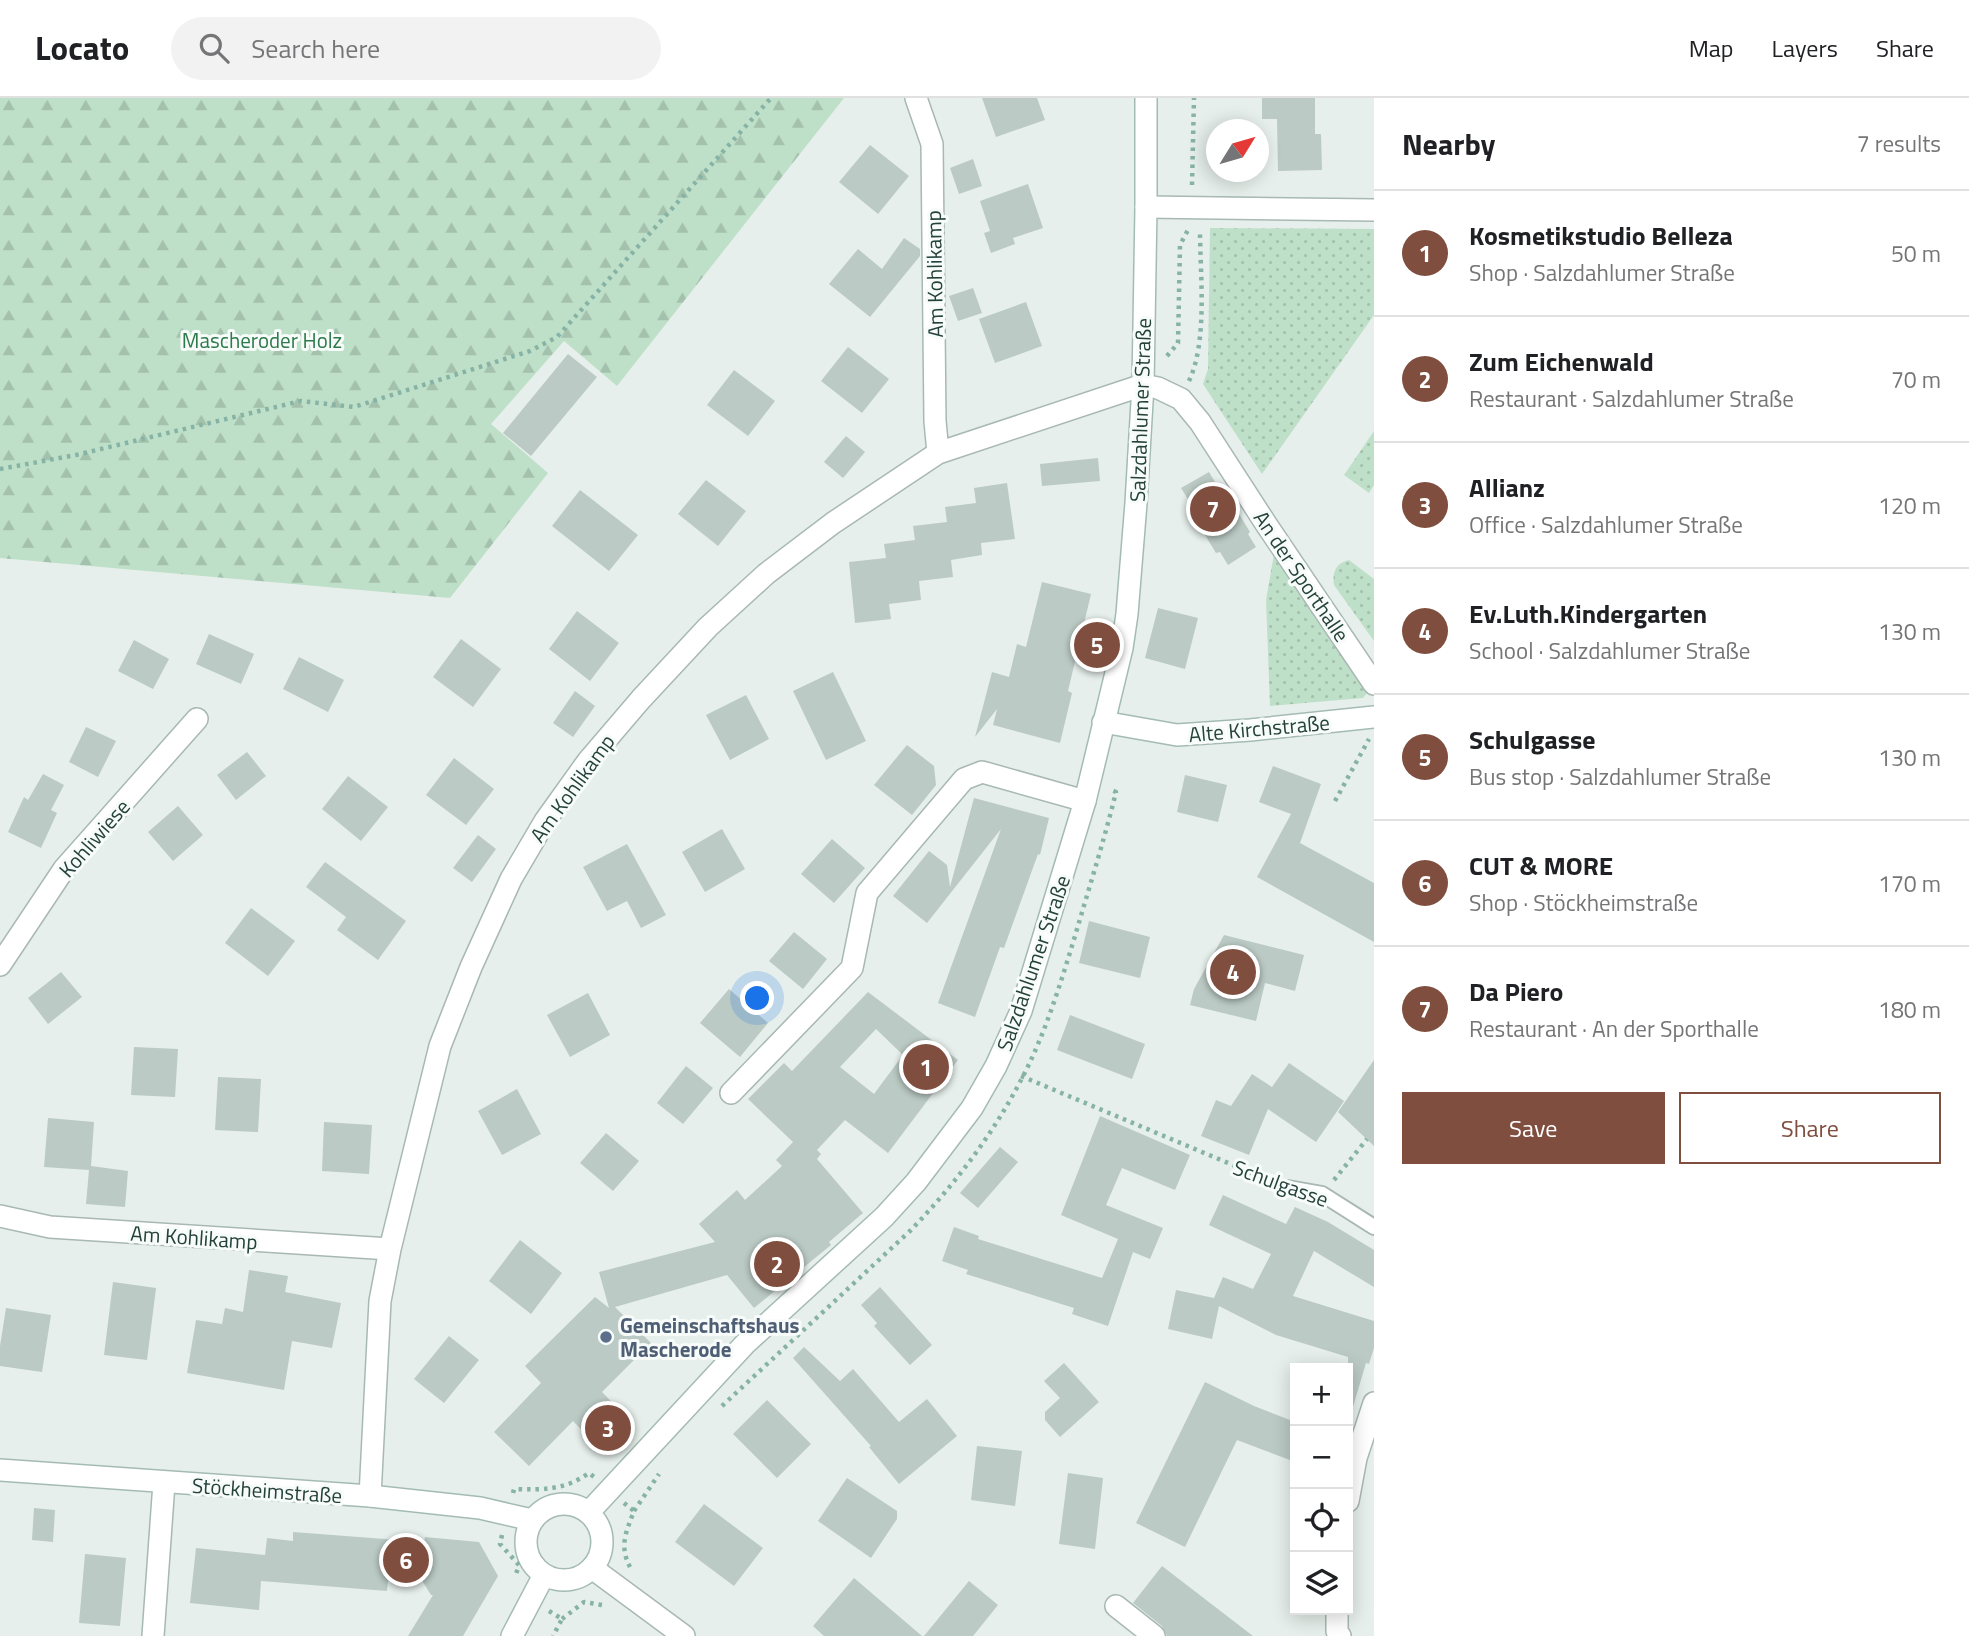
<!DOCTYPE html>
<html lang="en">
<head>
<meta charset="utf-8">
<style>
	body { margin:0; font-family:"Titillium Web",sans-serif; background:#f2f2f2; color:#202124 }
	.controls { position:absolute; right:21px; bottom:21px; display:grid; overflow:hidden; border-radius:0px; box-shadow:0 4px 18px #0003 }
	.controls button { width:63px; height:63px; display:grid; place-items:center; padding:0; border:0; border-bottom:2px solid #e0e0e0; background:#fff; color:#202124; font:35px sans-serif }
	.compass { position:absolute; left:1206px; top:21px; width:63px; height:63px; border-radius:50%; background:#fff; box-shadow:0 4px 18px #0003; rotate:53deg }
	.you { position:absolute; left:758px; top:901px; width:24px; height:24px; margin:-18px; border:5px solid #fff; border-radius:50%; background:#1a73e8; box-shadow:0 0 0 10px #1a73e833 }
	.badge { display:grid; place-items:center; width:46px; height:46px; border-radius:50%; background:#7f4e3f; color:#fff; font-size:23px; font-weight:700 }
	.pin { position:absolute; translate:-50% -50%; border:4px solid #fff; box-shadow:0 2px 7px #0006 }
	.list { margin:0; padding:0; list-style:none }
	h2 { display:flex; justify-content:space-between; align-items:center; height:91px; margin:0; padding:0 28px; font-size:30px }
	h2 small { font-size:23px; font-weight:400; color:#757577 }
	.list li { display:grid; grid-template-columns:46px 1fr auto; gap:21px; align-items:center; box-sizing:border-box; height:126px; padding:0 28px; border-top:2px solid #e0e0e0 }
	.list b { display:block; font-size:26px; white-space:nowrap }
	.list p { margin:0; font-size:23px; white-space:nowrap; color:#757577 }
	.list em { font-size:23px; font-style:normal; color:#757577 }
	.actions { display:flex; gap:14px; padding:21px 28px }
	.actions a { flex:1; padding:16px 0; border:2px solid #7f4e3f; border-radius:0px; text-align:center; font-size:24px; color:#7f4e3f }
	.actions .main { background:#7f4e3f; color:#fff }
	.icon { flex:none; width:38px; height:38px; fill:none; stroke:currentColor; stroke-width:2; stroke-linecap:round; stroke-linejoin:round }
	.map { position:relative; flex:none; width:1374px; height:1538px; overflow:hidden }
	header { display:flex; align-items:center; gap:42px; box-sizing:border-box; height:98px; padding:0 35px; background:#fff; border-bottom:2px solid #e0e0e0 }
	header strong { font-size:33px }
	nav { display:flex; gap:38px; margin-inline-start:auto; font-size:24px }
	.search { width:490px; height:63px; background:#f2f2f2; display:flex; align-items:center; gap:18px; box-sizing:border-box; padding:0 24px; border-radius:38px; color:#757577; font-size:26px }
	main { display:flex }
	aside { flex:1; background:#fff }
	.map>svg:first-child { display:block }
	.grass { fill:url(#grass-dots) }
	.forest { fill:url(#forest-firs) }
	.building { fill:#bbcac4; fill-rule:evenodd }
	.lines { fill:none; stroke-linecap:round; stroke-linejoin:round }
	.service-casing { stroke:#a8b8b2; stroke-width:18 }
	.minor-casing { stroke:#a8b8b2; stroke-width:24 }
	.tertiary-casing { stroke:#a8b8b2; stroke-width:24 }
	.secondary-casing { stroke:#a4bbb3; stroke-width:24 }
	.path { stroke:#86b3a5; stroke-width:4.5; stroke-dasharray:3.5 5; stroke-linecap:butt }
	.service { stroke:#fff; stroke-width:14 }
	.minor { stroke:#fff; stroke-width:21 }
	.tertiary { stroke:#fff; stroke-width:21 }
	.secondary { stroke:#fff; stroke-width:21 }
	.service-dot { fill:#5c6f8a; stroke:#f7fbf9; stroke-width:2.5 }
	.labels { text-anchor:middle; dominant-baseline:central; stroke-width:6; stroke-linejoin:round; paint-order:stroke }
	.street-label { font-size:21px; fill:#24423a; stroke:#f7fbf9 }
	.park-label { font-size:21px; fill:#2d7a4b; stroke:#f7fbf9 }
	.service-label { font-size:21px; font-weight:bold; fill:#4e5e75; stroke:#f7fbf9; text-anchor:start }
</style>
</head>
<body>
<header>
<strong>Locato</strong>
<div class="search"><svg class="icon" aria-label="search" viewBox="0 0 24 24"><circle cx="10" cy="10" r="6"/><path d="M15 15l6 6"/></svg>Search here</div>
<nav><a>Map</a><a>Layers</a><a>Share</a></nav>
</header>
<main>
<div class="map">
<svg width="1374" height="1538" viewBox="0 0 1374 1538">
	<defs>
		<pattern id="grass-dots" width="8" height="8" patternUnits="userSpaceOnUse" patternTransform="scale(1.75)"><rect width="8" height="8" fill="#bfe0c8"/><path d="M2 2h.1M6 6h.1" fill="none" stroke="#a4c1ad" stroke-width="1.8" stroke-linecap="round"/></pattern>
		<pattern id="forest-firs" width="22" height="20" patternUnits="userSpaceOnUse" patternTransform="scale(1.75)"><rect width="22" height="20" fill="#bfe0c8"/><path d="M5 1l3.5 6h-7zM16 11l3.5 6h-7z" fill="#a4c1ad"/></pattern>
	</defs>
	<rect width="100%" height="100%" fill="#e6efeb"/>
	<path class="grass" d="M1210,130L1374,131V217L1262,376L1203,286L1208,271Z
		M1374,333V387L1369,395L1344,377Z
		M1274,456L1367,595L1363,600L1270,608L1266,502Z
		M1349,462L1374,481V543L1334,487C1332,474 1336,465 1349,462Z"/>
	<path class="forest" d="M0,0H844L617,288L564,243L491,326L548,375L450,500L0,460Z"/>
	<path class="building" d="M982,0H1037L1045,22L996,39Z
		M1262,0H1315V36H1321L1322,72L1278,73L1277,21H1262Z
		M870,47L909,78L878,116L839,84Z
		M973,61L982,88L959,96L950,70Z
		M1028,86L1043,130L1013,140L1015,146L991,155L984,135L990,133L980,103Z
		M904,140L920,151V158L870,219L829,186L858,151L882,171Z
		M973,190L982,215L958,223L949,198Z
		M1026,204L1042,248L995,265L979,221Z
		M848,249L889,281L862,315L821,283Z
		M568,256L597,279L531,358L503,335Z
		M734,272L775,303L748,338L707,307Z
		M846,338L865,354L843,380L824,364Z
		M1098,360L1100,383L1042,388L1040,366Z
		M1209,374L1218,389L1222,388L1250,434L1248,436L1256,449L1228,467L1220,454L1216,455L1188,409L1191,406L1181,390Z
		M706,382L746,413L718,448L678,416Z
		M1007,385L1015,441L981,445L982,457L951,462L953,479L919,483L921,502L889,506L891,521L855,525L849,464L886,460L884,446L915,442L913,428L947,424L945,409L976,405L974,390Z
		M580,392L638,437L609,473L552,428Z
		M1042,484L1091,496L1068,593L1072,595L1060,645L993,627L997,611L975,639L992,574L1009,579L1017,546L1026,549Z
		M1158,510L1198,520L1185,571L1145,560Z
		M577,513L619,545L590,583L549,551Z
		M209,536L254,556L241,586L196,566Z
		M461,541L501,571L473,609L433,579Z
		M134,542L169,561L153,591L118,573Z
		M299,559L344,582L328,614L283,591Z
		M833,574L866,643L826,662L793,593Z
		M575,593L595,608L573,639L553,625Z
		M746,597L769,641L730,662L706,617Z
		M86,629L116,643L98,679L69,664Z
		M907,647L934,668L936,687L912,717L874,687Z
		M247,654L266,678L236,702L217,677Z
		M454,660L494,691L466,727L426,697Z
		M1273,668L1321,686L1300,745L1374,785V844L1257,779L1291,716L1259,704Z
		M43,676L64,687L51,712L57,715L41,750L8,734L24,699L28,702Z
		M1185,677L1227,687L1218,724L1177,714Z
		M348,678L388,709L361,743L322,711Z
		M974,700L1049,720L1040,757L1038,756L1004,850L1000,849L975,919L938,905L1001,731L927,825L893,798L929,753L947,767L950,789Z
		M178,708L203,737L173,763L148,734Z
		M722,731L745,771L705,794L682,754Z
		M478,737L496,751L472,784L453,770Z
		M832,741L865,770L834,805L801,776Z
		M627,746L666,817L641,830L627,803L607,813L583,769Z
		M325,764L406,823L378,862L337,832L346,819L306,789Z
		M251,810L295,843L268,878L225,845Z
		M1089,823L1150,839L1140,880L1079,865Z
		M794,834L827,861L803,891L769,863Z
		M1224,837L1304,857L1295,893L1265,885L1256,923L1190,907L1194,891Z
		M61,874L82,899L48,926L28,900Z
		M729,891L768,925L740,959L700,925Z
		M868,894L958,962L888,1055L845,1022L817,1052L821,1056L817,1061L863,1115L829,1144L831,1147L754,1210L727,1177L615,1209L651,1245L602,1294L633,1326L603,1354L573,1323L529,1368L494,1334L541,1285L525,1268L595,1199L609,1210L599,1174L715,1144L699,1126L737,1092L745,1102L782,1068L776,1062L793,1044L748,1001L784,965L792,973ZM876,931L903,957L874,996L840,969Z
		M588,895L610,937L570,959L547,917Z
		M1070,917L1145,946L1132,981L1057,952Z
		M134,949L178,951L175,999L131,997Z
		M1374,962V1048L1338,1014Z
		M1289,965L1344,1003L1316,1044L1268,1011L1249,1057L1201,1038L1216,1002L1231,1008L1252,976L1272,989Z
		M686,968L713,990L683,1026L657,1005Z
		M218,979L261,981L258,1034L215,1032Z
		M517,991L541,1036L502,1057L478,1013Z
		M1100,1018L1190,1057L1175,1092L1122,1070L1106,1107L1163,1130L1150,1161L1133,1154L1108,1228L1072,1216L1074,1210L966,1176L968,1172L942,1163L954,1129L979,1138L978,1141L1102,1180L1118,1141L1061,1117Z
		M48,1020L94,1024L91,1068L128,1073L125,1109L86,1106L89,1072L44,1069Z
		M324,1024L372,1027L369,1076L322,1073Z
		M606,1035L639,1063L613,1093L580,1065Z
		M1000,1049L1018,1064L978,1110L960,1095Z
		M1223,1097L1286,1126L1295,1109L1328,1124L1374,1152V1189L1314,1153L1293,1198L1374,1223V1250L1369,1266L1366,1265L1353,1309L1348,1308V1259L1276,1237L1219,1208L1212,1241L1168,1231L1176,1192L1214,1200L1223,1179L1253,1191L1271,1156L1209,1127Z
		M520,1142L562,1175L531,1216L489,1183Z
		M249,1172L288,1178L285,1194L341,1205L332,1250L292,1243L284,1292L187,1275L196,1222L222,1226L225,1210L243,1214Z
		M113,1184L156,1190L147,1262L104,1257Z
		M880,1189L932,1247L910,1267L874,1228L877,1225L861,1207Z
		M6,1210L51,1217L42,1274L0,1268V1248Z
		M449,1238L479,1262L444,1305L414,1281Z
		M804,1249L840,1283L853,1271L899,1324L927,1301L957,1338L899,1386L869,1349L871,1348L793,1260Z
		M1064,1265L1099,1304L1060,1339L1045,1322V1314L1060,1300L1044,1283Z
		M1205,1284L1254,1308L1295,1324V1364L1237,1342L1185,1449L1136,1425Z
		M767,1302L811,1346L777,1380L733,1336Z
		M977,1348L1022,1353L1015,1408L971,1402Z
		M1068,1375L1103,1380L1095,1451L1059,1446Z
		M847,1380L897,1413V1421L871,1460L818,1423Z
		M704,1406L763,1450L734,1488L675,1444Z
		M34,1410L55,1412L53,1444L32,1442Z
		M293,1434L424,1444L425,1439L479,1444L498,1478L463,1538H408L433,1497H431L418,1476L389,1473L387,1493L261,1483L259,1512L190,1505L196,1450L265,1457L267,1440L293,1443Z
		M85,1456L126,1460L120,1528L79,1525Z
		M1162,1468L1253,1538H1167L1162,1528L1133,1505Z
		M854,1480L922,1538H824L813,1528Z
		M969,1483L998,1507L973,1538H924Z"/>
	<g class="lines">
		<defs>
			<path id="service" d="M1288,1090L1322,1096L1374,1129"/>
			<path id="minor" d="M916,0L932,46L935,323L938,355
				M1146,109L1374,112
				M0,867L64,771L197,621
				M731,995L852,870L867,795L964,681L982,674L1085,703
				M0,1118L50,1129L390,1151
				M370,1398L380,1203L390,1151L440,948L471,869L511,781L545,723L588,663L641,601L708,529L766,476L833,425L938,355L1143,287
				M1348,1403L1356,1360L1374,1305
				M1116,1508L1154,1538
				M1337,1512V1533L1340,1538
				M153,1538L164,1385"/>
			<path id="tertiary" d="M1143,287L1158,290L1181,301L1200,324L1266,426L1374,586
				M592,1470L684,1538"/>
			<path id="secondary" d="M1103,624L1177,637L1250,632L1374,619
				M0,1372L370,1398L480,1410L532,1422
				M526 1444a38 38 0 1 1 76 0a38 38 0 1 1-76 0Z
				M589,1414L745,1246L884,1119L916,1084L972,1010L996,968L1021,913L1085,703L1122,550L1127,516L1136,405L1143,287L1146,109V0
				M512,1538L544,1477"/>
		</defs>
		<use href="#service" class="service-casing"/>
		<use href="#minor" class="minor-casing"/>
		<use href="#tertiary" class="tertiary-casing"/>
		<use href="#secondary" class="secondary-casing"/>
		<path class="path" d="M1192,87L1194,0
			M1167,258L1178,245L1180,147L1189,130
			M1189,283C1208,242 1200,177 1200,132
			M0,371L76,357L301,303L354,309L530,253L557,239L771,0
			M1335,703L1369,641
			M1021,978L1271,1083
			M1334,1082L1367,1041
			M722,1308L911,1132C954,1087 992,1038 1021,982C1045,937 1060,887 1075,838C1089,790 1104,743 1116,694L1111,692
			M513,1395L514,1391C543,1392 565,1392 589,1375L594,1379
			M624,1405L634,1413C626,1434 619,1448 630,1469
			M634,1413L659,1376
			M502,1437L500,1446L519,1467L516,1476
			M549,1513L562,1521L553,1538
			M562,1521L584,1504L602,1507"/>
		<use href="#service" class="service"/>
		<use href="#minor" class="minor"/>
		<use href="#tertiary" class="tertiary"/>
		<use href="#secondary" class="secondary"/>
	</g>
	<circle class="service-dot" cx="606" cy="1239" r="7"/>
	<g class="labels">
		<g class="street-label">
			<text transform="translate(934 176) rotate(-91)">Am Kohlikamp</text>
			<text transform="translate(1140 312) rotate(-88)">Salzdahlumer Straße</text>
			<text transform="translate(1302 478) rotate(56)">An der Sporthalle</text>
			<text transform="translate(1259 630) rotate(-5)">Alte Kirchstraße</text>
			<text transform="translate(572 690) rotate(-54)">Am Kohlikamp</text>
			<text transform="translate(94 740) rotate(-49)">Kohliwiese</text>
			<text transform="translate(1033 865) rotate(-71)">Salzdahlumer Straße</text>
			<text transform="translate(1281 1085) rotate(20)">Schulgasse</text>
			<text transform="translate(194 1139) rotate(4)">Am Kohlikamp</text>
			<text transform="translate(267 1392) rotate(4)">Stöckheimstraße</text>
		</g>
		<g class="park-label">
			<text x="262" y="242">Mascheroder Holz</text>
		</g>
		<g class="service-label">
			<text x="620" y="1227">Gemeinschaftshaus<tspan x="620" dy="24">Mascherode</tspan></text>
		</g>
	</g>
</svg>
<div class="controls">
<button>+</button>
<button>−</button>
<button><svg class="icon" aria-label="locate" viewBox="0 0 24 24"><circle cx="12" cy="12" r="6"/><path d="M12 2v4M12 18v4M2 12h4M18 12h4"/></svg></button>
<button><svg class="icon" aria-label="layers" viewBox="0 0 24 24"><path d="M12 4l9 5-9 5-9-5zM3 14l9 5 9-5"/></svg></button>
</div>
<svg class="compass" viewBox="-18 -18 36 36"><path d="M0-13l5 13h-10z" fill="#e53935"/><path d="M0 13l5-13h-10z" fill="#757577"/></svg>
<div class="you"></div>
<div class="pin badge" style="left:926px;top:969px">1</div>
<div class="pin badge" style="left:777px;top:1166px">2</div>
<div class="pin badge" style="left:608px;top:1330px">3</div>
<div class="pin badge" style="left:1233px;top:874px">4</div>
<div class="pin badge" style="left:1097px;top:547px">5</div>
<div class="pin badge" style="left:406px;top:1462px">6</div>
<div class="pin badge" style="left:1213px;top:411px">7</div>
</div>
<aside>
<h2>Nearby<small>7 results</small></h2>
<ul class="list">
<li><span class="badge">1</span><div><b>Kosmetikstudio Belleza</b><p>Shop · Salzdahlumer Straße</p></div><em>50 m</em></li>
<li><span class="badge">2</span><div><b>Zum Eichenwald</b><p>Restaurant · Salzdahlumer Straße</p></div><em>70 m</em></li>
<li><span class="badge">3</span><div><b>Allianz</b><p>Office · Salzdahlumer Straße</p></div><em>120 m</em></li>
<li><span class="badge">4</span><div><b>Ev.Luth.Kindergarten</b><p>School · Salzdahlumer Straße</p></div><em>130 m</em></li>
<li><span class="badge">5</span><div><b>Schulgasse</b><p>Bus stop · Salzdahlumer Straße</p></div><em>130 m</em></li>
<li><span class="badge">6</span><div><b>CUT &amp; MORE</b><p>Shop · Stöckheimstraße</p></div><em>170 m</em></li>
<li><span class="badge">7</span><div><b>Da Piero</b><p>Restaurant · An der Sporthalle</p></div><em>180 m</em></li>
</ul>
<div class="actions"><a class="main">Save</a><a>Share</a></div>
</aside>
</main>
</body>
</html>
